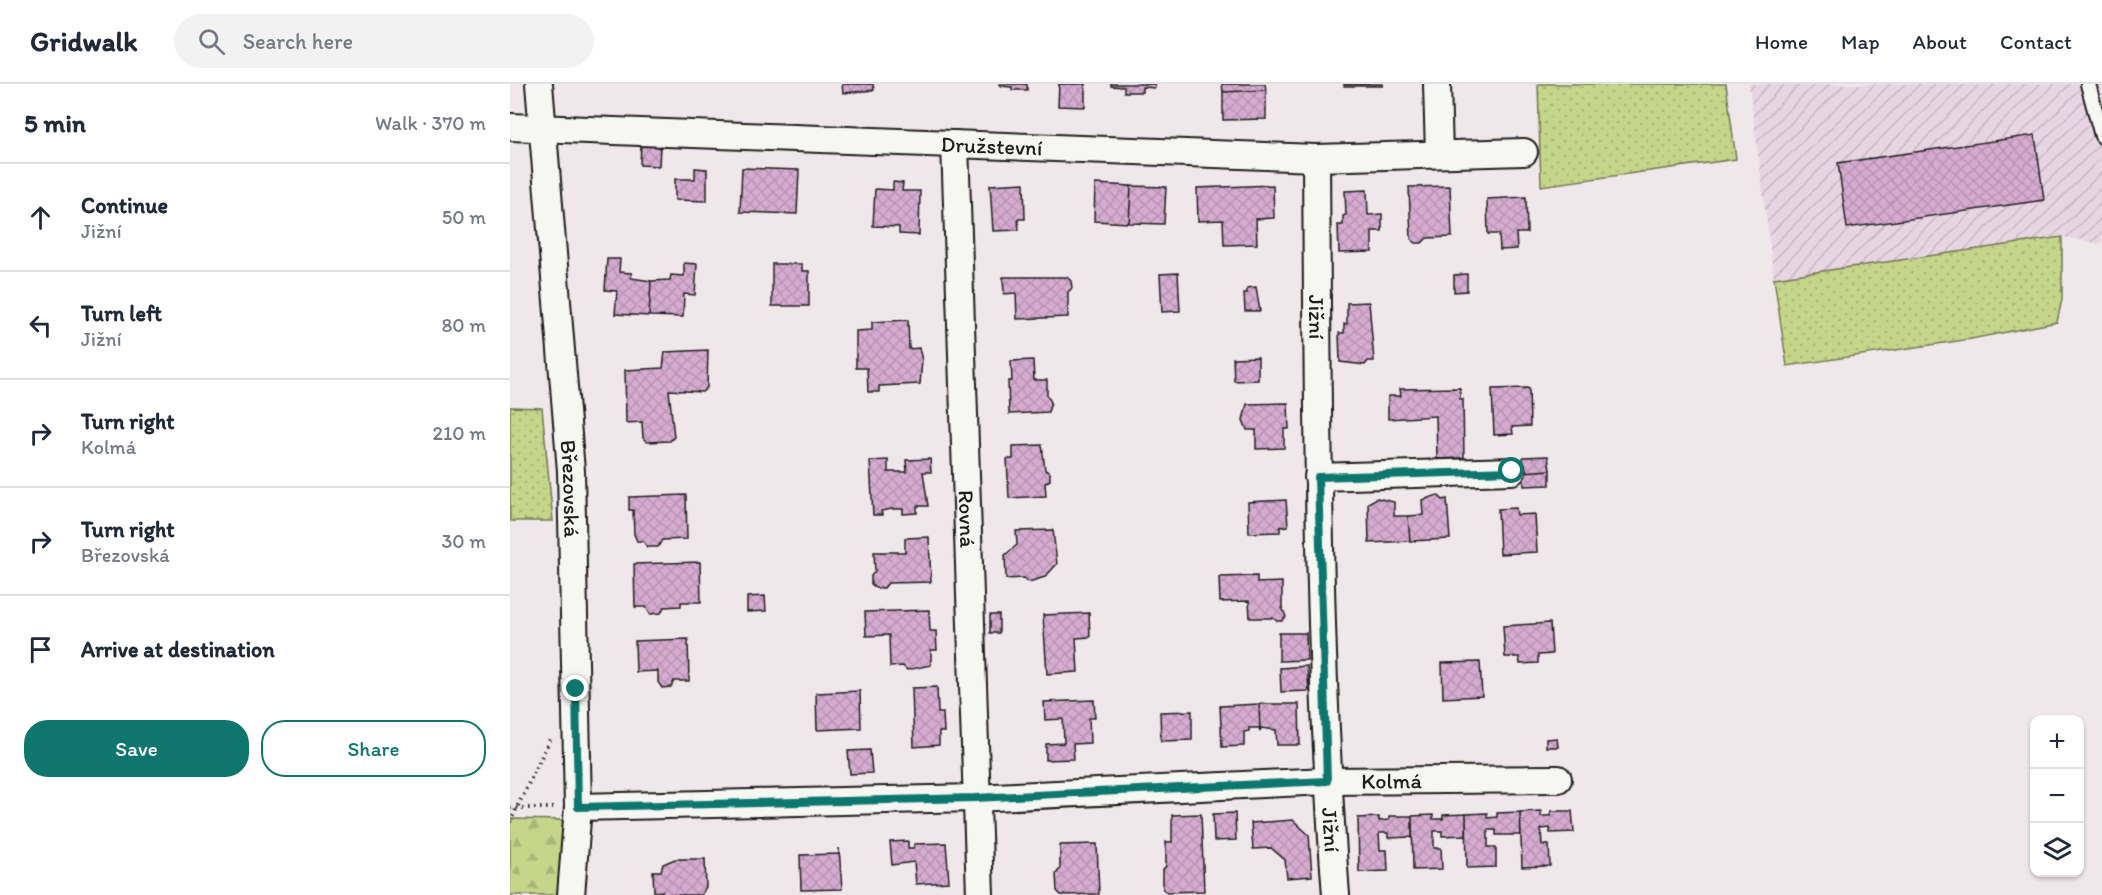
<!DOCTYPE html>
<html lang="en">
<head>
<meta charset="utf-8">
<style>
	body { margin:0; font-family:Itim,sans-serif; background:#f2f2f3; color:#1f2937 }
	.controls { position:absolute; right:18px; bottom:18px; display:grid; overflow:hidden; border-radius:12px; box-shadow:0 2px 4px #0004 }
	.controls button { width:54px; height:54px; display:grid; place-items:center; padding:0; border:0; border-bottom:2px solid #e0e1e3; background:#fff; color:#1f2937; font:30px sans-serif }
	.stop { position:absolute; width:18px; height:18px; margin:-14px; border:4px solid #0f766e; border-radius:50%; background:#fff }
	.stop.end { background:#0f766e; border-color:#fff; box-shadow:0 2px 6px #0008 }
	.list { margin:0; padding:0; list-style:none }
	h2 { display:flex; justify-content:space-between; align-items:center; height:78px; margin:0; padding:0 24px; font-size:26px }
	h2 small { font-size:20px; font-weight:400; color:#747a83 }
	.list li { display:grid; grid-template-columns:39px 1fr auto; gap:18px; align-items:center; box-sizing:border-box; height:108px; padding:0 24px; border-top:2px solid #e0e1e3 }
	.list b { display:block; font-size:22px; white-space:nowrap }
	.list p { margin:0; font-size:20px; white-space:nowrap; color:#747a83 }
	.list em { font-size:20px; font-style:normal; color:#747a83 }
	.actions { display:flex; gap:12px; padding:18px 24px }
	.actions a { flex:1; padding:14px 0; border:2px solid #0f766e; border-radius:24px; text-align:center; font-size:21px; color:#0f766e }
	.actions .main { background:#0f766e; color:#fff }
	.icon { flex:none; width:33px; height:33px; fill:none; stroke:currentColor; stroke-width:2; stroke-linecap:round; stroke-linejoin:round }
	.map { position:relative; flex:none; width:1592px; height:811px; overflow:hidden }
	header { display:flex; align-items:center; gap:36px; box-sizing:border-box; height:84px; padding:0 30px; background:#fff; border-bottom:2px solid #e0e1e3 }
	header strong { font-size:28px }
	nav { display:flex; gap:33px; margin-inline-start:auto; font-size:21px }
	.search { width:420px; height:54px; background:#f2f2f3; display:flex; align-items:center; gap:15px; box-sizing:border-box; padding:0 21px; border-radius:33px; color:#747a83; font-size:22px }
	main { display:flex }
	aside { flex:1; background:#fff }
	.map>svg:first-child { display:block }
	.industrial { fill:url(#industrial-furrows) }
	.grass { fill:url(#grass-dots); stroke:#707853; stroke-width:1.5 }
	.forest { fill:url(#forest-firs); stroke:#707853; stroke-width:1.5 }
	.building { fill:url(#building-cross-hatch); stroke:#1c1c1c; stroke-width:1.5 }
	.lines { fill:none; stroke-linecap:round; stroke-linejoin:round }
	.lane-casing { stroke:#1c1c1c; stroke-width:18 }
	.street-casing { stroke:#1c1c1c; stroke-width:30 }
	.path { stroke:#1c1c1c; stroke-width:4; stroke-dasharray:1.5 4.5; stroke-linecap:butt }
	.lane { stroke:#f6f6f2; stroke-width:14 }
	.street { stroke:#f6f6f2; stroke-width:26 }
	.route { stroke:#0f766e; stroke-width:8 }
	.labels { text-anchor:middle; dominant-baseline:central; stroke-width:4.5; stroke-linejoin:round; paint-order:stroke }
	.street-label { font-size:22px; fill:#1c1c1c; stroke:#f6f6f2 }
</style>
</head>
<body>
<header>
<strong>Gridwalk</strong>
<div class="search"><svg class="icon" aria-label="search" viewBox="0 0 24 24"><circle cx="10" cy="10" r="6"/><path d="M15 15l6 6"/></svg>Search here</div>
<nav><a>Home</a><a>Map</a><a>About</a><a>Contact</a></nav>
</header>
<main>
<aside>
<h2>5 min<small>Walk · 370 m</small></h2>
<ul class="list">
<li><svg class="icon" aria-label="ahead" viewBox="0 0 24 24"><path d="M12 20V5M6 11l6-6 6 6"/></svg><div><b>Continue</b><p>Jižní</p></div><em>50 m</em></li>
<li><svg class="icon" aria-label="left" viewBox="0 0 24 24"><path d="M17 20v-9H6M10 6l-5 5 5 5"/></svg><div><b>Turn left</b><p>Jižní</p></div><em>80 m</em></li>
<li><svg class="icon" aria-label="right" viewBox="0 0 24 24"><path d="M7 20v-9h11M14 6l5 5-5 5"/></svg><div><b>Turn right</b><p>Kolmá</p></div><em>210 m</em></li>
<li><svg class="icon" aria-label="right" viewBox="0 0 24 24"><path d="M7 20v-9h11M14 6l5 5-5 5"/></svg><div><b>Turn right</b><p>Březovská</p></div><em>30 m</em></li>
<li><svg class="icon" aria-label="arrive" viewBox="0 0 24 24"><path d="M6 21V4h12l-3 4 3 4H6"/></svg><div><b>Arrive at destination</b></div></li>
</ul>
<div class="actions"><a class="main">Save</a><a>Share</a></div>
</aside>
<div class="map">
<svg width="1592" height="811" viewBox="0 0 1592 811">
	<defs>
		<pattern id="industrial-furrows" width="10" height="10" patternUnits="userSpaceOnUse" patternTransform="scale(1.5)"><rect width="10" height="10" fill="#e8d5e3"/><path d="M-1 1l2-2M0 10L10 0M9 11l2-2" fill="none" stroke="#c6b6c2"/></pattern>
		<pattern id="grass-dots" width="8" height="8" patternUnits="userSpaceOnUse" patternTransform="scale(1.5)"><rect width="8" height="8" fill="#c5d58a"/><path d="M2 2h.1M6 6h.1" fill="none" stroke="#a9b676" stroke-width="1.8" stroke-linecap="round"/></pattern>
		<pattern id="forest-firs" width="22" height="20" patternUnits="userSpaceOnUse" patternTransform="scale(1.5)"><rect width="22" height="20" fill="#c5d58a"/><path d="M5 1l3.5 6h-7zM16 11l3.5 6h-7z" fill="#a9b676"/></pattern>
		<pattern id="building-cross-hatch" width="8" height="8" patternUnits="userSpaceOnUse" patternTransform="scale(1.5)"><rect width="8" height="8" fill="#d6abd0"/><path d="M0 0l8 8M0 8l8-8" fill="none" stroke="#b793b2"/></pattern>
	</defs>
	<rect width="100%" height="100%" fill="#f0e7eb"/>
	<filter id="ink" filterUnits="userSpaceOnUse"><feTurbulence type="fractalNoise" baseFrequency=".0167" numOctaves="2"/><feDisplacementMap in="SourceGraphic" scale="12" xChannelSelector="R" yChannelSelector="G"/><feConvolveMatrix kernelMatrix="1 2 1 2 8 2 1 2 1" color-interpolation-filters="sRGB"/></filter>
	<g filter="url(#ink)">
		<path class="industrial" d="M1239,0H1592V160L1552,153L1264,194Z"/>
		<path class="grass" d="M1028,0H1216L1226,75L1031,102Z
			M1552,153V215L1547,238L1461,255L1277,282L1264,194Z
			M0,323L32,324L43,437H0Z"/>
		<path class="forest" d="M0,735L54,736L47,811H0Z"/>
		<path class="building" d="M332,0H363L364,6L333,9Z
			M490,0H517V6H502V3L490,2Z
			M549,0H575V23L548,22Z
			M601,0H645V4L632,3V8H614V3L601,2Z
			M712,0H755L756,6L713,8Z
			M834,0H873V2H834Z
			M756,6V35L713,36V8Z
			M1525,51L1534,116L1337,144L1328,79Z
			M131,61L150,62L149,82L130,81Z
			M185,84L197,85V117L165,116V95H185Z
			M232,84L289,86L287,130L230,128Z
			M383,98L393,99L392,107H410L409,151L389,150V143L363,142L365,105L383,106Z
			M514,99L515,135H508L509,146L483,147L480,101Z
			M585,100L621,102L619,139L584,137Z
			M763,101L764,134L746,135L747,160L714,161L713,136L688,137L687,104Z
			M621,102L656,103L654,140L619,139Z
			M940,102L942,153L917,154L912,159H906L901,155L899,103Z
			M857,106L858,131L872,130V147H862V168L829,169L828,141H833V132L836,131L835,107Z
			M1016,113L1017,149H1006L1007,165L990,166L989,150H978L977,115Z
			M97,175H110L109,188L122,189L121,194L141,197L139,232L105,230L107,207L95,206Z
			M174,179L187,180L185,211L174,210L173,233L139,232L141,197L160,196L161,191L174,192Z
			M262,180H292V187H299V222H262Z
			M668,189L670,227L652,228L650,190Z
			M957,190V207L944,208V191Z
			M493,193H557L561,197L562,204L558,208V233L507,235L506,209L494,210Z
			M746,203L750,227H735L734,209H737V204Z
			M859,218L864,277H858L855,281L830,278L829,249H834V240H837V219Z
			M398,236L399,265L409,264L412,276L410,300L369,302V308H358L357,284H346V247L362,246V238Z
			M198,266L197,304L192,308L159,306L164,353L160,357L137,358L133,354L132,338L116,339L115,286L153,284L155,268Z
			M748,273V296L724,297L723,274Z
			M523,276L524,296H537V311L541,318L538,328L499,330L498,297H502L501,277Z
			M950,304V315H953L954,374L927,375L926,332L878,335V312H891L890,305Z
			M1019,304L1020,342L1002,343L1003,350L984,351L982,305Z
			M778,319L779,345H774V364L746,365V346H737L733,336L737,320Z
			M532,361L535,386L540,389V396L535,399L536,412L499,414L497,375H503V362Z
			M1038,372L1040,386L1013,388V373Z
			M420,375L421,388H413L418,422H407V429L393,430V425H382L371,427L372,431H363L360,377L378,376V388H397L396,376Z
			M1040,386V401L1014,402L1013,388Z
			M176,411L177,455L152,456L148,463H137L133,457H127L124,450L123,426H119V413Z
			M928,411L933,416L937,415L940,455L900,457L898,432L913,431L912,416Z
			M867,414L884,418V432H898L900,457L859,459L858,419Z
			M776,416L778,442L770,443V448L739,449L738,418Z
			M1006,424L1007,431L1025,430L1027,468L990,470L988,425Z
			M543,446L547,480L535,493L519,498L514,494L496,495L495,471L507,461L506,447Z
			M419,453L421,498L378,499L374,504H366L361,500V492L365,487L364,468H395V454Z
			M190,478L191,518H171V522L154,523L151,529L140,530L136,523H125L124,480Z
			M747,492V499L772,498V523L776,533L772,537H767L763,534H740L739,517L710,518L709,493Z
			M255,512L256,527L237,528V513Z
			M419,526L420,547H426L427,566H421V581L397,586L393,582L380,583L379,551L356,552L355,528Z
			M579,529L580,553L566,554L568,588L537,590L533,531Z
			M480,531H489V549H480Z
			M1040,539L1042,570L1028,571V579L1010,580L1009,573H995L993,542Z
			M769,549H796L797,576L769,577Z
			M178,555L179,597H164L161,603L152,604L148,598V587L126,588L125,557Z
			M970,578L972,612L933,614L932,579Z
			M797,582L799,607L771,608L770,584Z
			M427,603L428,629H433L434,648H429V661L404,663L402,604Z
			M350,607L351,644L307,646L306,609Z
			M584,616L585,634H579L580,659L563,660L564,675L536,676V660L554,659L553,635L535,636L534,618Z
			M749,620L750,647L749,644H739V647L734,648V662L712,663L710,622Z
			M749,620H789L790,661H767L766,646L751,644L750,647Z
			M682,627V656L651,657L650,628Z
			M1047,654L1048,663H1036V655Z
			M360,666L362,689L340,690L338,667Z
			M1031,727V732H1041V727H1062L1064,748L1040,749V744L1031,745L1032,761H1039L1040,782L1012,783L1010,728Z
			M1010,728L1011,751H986V746H978V763H986V783L957,784L956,730L977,729V734L987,733V729Z
			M725,729L726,756L704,757L703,730Z
			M691,730L694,807L657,808L653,805V785L656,782V758H662V731Z
			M956,730V751L932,752V747H924V764H931L932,785L903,786L902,732L923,731V735H933V731Z
			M879,732H902V753L878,754V749H869L870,766H877L878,787L849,788L848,734L869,733V737L879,736Z
			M783,736L799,751L802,792L777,794L775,776L761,764L743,765L741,739Z
			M398,757V764H404V760L436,759L439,798L406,800L404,778L382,781L380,758Z
			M587,760L589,810L551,811L547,807L546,790L550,785V761Z
			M329,764L332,805L291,806L290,771L329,770Z
			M165,775H195L196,803L191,811H152V807L144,808L143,787H151L153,780Z"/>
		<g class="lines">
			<defs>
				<path id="lane" d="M1578,0L1592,52"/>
				<g id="street">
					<path id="s1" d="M29,0L61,387L68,723L61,811"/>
					<path d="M927,0L929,70"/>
					<path id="s2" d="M0,43L806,74L1014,68"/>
					<path id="s3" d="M445,60L470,811"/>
					<path id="s4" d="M806,74C808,319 807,566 826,811"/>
					<path d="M808,393L1002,387"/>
					<path id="s5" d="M68,723L465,714L817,697L1048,695"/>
				</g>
			</defs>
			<use href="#lane" class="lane-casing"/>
			<use href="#street" class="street-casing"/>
			<path class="path" d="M0,724H43
				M0,738L40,655"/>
			<use href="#lane" class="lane"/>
			<use href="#street" class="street"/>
		</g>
	</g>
	<g class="lines" filter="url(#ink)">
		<path class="route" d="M66,605L68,723L465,714L817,697L808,393L1002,387"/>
	</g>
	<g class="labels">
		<g class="street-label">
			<text stroke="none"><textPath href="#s2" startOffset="482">Družstevní</textPath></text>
			<text stroke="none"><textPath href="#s4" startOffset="159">Jižní</textPath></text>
			<text stroke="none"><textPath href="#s1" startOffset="406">Březovská</textPath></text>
			<text stroke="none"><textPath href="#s3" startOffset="375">Rovná</textPath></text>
			<text stroke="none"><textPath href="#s5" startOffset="814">Kolmá</textPath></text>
			<text stroke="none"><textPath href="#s4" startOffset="672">Jižní</textPath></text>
		</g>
	</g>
</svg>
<div class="controls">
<button>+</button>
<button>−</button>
<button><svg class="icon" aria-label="layers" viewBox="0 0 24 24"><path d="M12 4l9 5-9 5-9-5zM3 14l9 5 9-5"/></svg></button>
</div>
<div class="stop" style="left:1002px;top:387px"></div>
<div class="stop end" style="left:66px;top:605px"></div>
</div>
</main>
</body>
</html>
